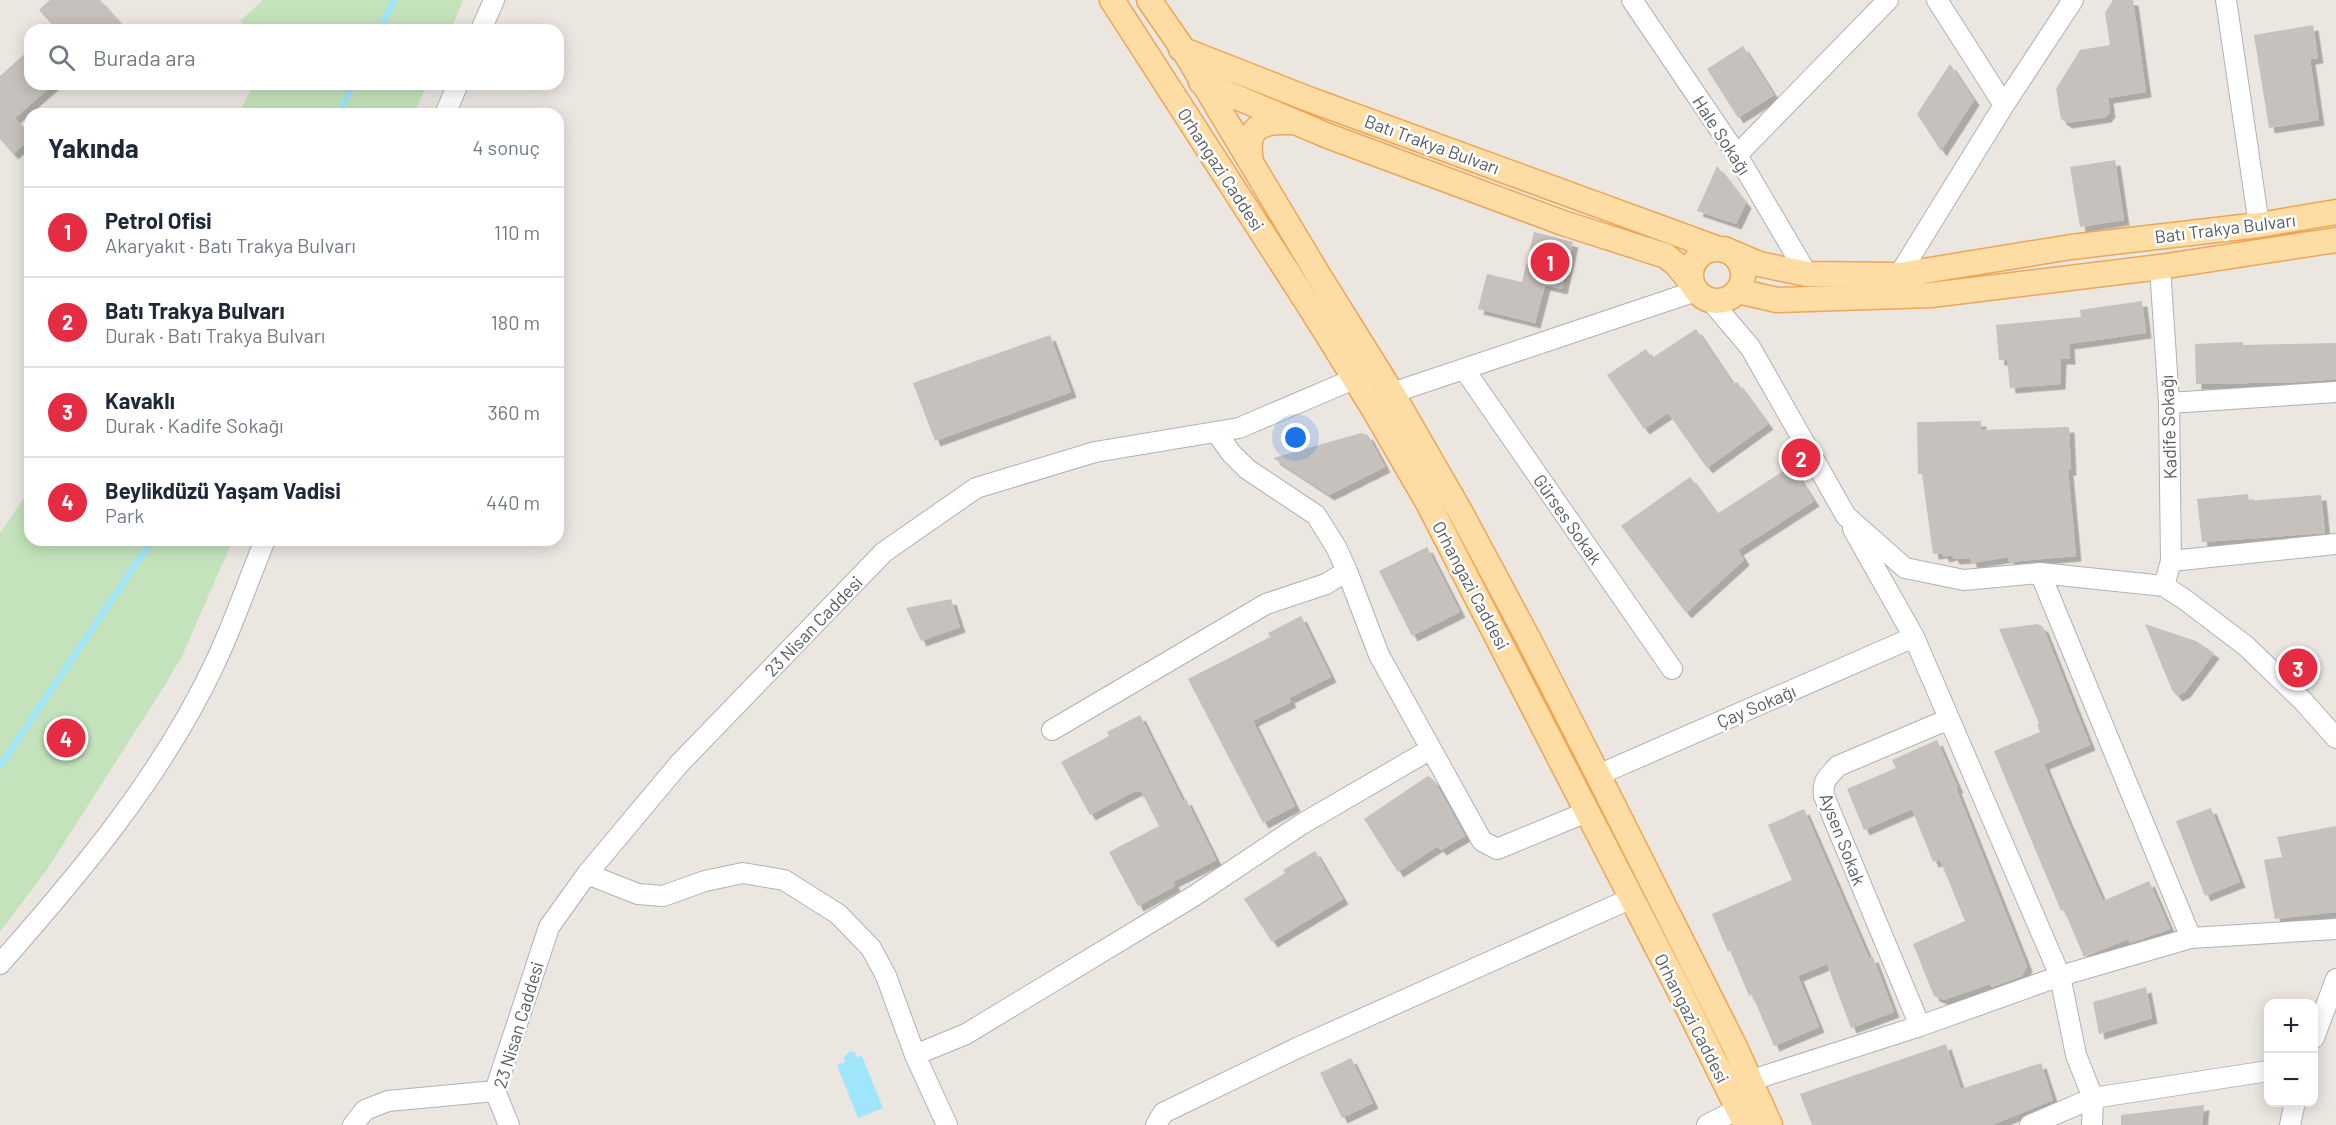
<!DOCTYPE html>
<html lang="tr">
<head>
<meta charset="utf-8">
<style>
	body { margin:0; font-family:Barlow,sans-serif; background:#f6f6f7; color:#1f2937 }
	.controls { position:absolute; right:18px; bottom:18px; display:grid; overflow:hidden; border-radius:12px; box-shadow:0 3px 15px #0003 }
	.controls button { width:54px; height:54px; display:grid; place-items:center; padding:0; border:0; border-bottom:2px solid #e0e1e3; background:#fff; color:#1f2937; font:30px sans-serif }
	.you { position:absolute; left:1296px; top:438px; width:21px; height:21px; margin:-15px; border:4px solid #fff; border-radius:50%; background:#1a73e8; box-shadow:0 0 0 9px #1a73e833 }
	.badge { display:grid; place-items:center; width:39px; height:39px; border-radius:50%; background:#e42d43; color:#fff; font-size:20px; font-weight:700 }
	.pin { position:absolute; translate:-50% -50%; border:3px solid #fff; box-shadow:0 2px 6px #0006 }
	.list { margin:0; padding:0; list-style:none }
	h2 { display:flex; justify-content:space-between; align-items:center; height:78px; margin:0; padding:0 24px; font-size:26px }
	h2 small { font-size:20px; font-weight:400; color:#747a83 }
	.list li { display:grid; grid-template-columns:39px 1fr auto; gap:18px; align-items:center; box-sizing:border-box; height:90px; padding:0 24px; border-top:2px solid #e0e1e3 }
	.list b { display:block; font-size:22px; white-space:nowrap }
	.list p { margin:0; font-size:20px; white-space:nowrap; color:#747a83 }
	.list em { font-size:20px; font-style:normal; color:#747a83 }
	.icon { flex:none; width:33px; height:33px; fill:none; stroke:currentColor; stroke-width:2; stroke-linecap:round; stroke-linejoin:round }
	.map { position:relative; flex:none; width:2336px; height:1125px; overflow:hidden }
	.search { position:absolute; background:#fff; box-shadow:0 3px 15px #0003; left:24px; top:24px; width:540px; height:66px; display:flex; align-items:center; gap:15px; box-sizing:border-box; padding:0 21px; border-radius:18px; color:#747a83; font-size:22px }
	.panel { position:absolute; background:#fff; box-shadow:0 3px 15px #0003; left:24px; top:108px; width:540px; height:438px; border-radius:18px }
	.map>svg:first-child { display:block }
	.green { fill:#c4e3bc }
	.water { fill:#9fe6fc }
	.lines { fill:none; stroke-linecap:round; stroke-linejoin:round }
	.stream { stroke:#9fe6fc; stroke-width:6 }
	.building { fill:#c6c1bc; filter:url(#shadow) }
	.minor-casing { stroke:#aeb2b5; stroke-width:22 }
	.major-casing { stroke:#eda657; stroke-width:27 }
	.minor { stroke:#fff; stroke-width:20 }
	.major { stroke:#fddda3; stroke-width:24 }
	.labels { text-anchor:middle; dominant-baseline:central; stroke-width:5; stroke-linejoin:round; paint-order:stroke }
	.street-label { font-size:18px; fill:#595e60; stroke:#fff }
</style>
</head>
<body>
<div class="map">
<svg width="2336" height="1125" viewBox="0 0 2336 1125">
	<defs>
		<filter id="shadow"><feDropShadow dx="5.5" dy="5.5" stdDeviation="0" flood-color="#0004"/></filter>
	</defs>
	<rect width="100%" height="100%" fill="#ebe6e0"/>
	<path class="green" d="M263,0H463L451,30H249L240,21Z
		M254,84H427L414,114H238Z
		M30,489V540H233L182,656L165,685L48,868L0,932V533Z"/>
	<path class="water" d="M849,1052H854L857,1057L862,1056L883,1108L858,1118L837,1065L845,1062L844,1057Z"/>
	<g class="lines">
		<path class="stream" d="M380,30L394,0
			M339,114L353,84
			M0,766L152,540"/>
	</g>
	<path class="building" d="M50,0H100L127,30H57L39,10Z
		M2113,0H2133L2146,92L2108,98L2110,112L2106,117L2067,123L2061,119L2056,89L2080,50L2110,45L2105,13Z
		M2313,25L2318,58L2310,59L2319,120L2269,128L2254,35Z
		M1743,46L1774,95L1738,118L1707,69Z
		M30,49V84H54L15,118L30,135V139L13,154L0,139V76Z
		M1950,64L1974,100L1941,151L1917,114Z
		M2115,160L2124,220L2080,227L2070,167Z
		M1717,166L1746,203L1736,224L1697,211Z
		M1534,232L1573,242L1562,289L1545,285L1535,323L1478,309L1487,274L1522,282Z
		M2142,301L2146,333L2069,344L2070,359H2061L2060,384L2010,388L2007,360H1999L1996,325L2081,317L2080,310Z
		M1696,329L1733,384L1737,382L1768,424L1707,468L1668,413L1644,429L1607,375L1646,349L1652,358Z
		M1050,335L1071,392L935,441L913,383Z
		M2243,342V345L2336,343V379L2299,382L2196,384L2195,344Z
		M1981,421V430L2069,427L2071,470H2068L2076,556L2009,562L2008,557L1972,563L1970,558L1954,559L1952,555L1944,557L1942,553L1933,554L1922,474H1918L1917,422Z
		M1361,433L1368,435L1385,467L1329,495L1273,458Z
		M1791,466L1814,501L1738,550L1744,560L1686,613L1621,526L1690,477L1717,514Z
		M2248,494L2249,501L2321,495L2325,533L2202,542L2197,499Z
		M1427,547L1460,612L1412,636L1379,571Z
		M951,599L960,627L921,641L906,608Z
		M1301,616L1331,677L1289,698L1291,702L1253,721L1295,806L1263,823L1188,679L1270,637L1268,633Z
		M2038,624L2043,627L2090,745L2044,764L2067,819L2103,901L2149,881L2170,929L2130,943L2128,939L2084,957L2064,910L2061,911L1994,751L2040,732L2037,724L2039,723L1999,629Z
		M2145,624L2196,641L2214,653L2185,692L2177,696L2172,690Z
		M1140,715L1183,801L1186,799L1216,860L1173,882L1175,886L1138,906L1109,852L1159,826L1141,791L1138,792L1137,790L1090,815L1061,762L1109,736L1107,732Z
		M1937,740L1958,788H1956L2027,966L2022,976L1992,987L1990,984L1944,1000L1934,996L1913,944L1965,921L1940,860L1933,862L1912,809L1864,830L1847,789L1896,768L1892,760Z
		M1428,776L1434,780L1465,836L1441,850L1438,846L1398,872L1364,819Z
		M2211,808L2240,882L2205,896L2176,821Z
		M1804,809L1869,958L1873,957L1894,1012L1851,1028L1827,964L1798,976L1819,1027L1774,1046L1752,994L1749,996L1730,950L1728,952L1712,914L1792,880L1768,825Z
		M2336,826V912L2275,919L2264,860L2282,857L2277,837Z
		M1315,851L1343,899L1272,942L1244,899L1285,873L1283,870Z
		M2146,987L2152,1018L2099,1034L2093,1002Z
		M1946,1044L1961,1089L2041,1063L2053,1100L1992,1125H1812L1800,1094Z
		M1351,1058L1373,1103L1342,1118L1320,1073Z
		M2204,1105L2202,1125H2121V1115Z"/>
	<g class="lines">
		<defs>
			<path id="minor" d="M1632,0L1737,155L1807,274
				M1937,0L2004,105
				M2226,0L2259,225
				M481,30L494,0
				M445,114L458,84
				M1737,155L1888,0
				M2160,267L2169,403L2171,561L2164,586
				M1899,275L2004,105L2073,0
				M1710,300L1750,347L1846,516L1905,568L1964,580L2040,573L2164,586L2184,599L2246,646L2303,701L2336,738
				M1464,369L1672,669
				M1392,393L1696,291
				M2169,403L2336,392
				M1216,432L1231,453L1247,469L1316,515L1336,547L1347,571L1379,655L1482,841L1497,849L1587,812
				M1853,529L1914,637L2060,976L2076,1055L2093,1098L2092,1125
				M2171,561L2336,544
				M2040,573L2191,938
				M1052,730L1266,604L1326,584L1347,571
				M1598,775L1914,637
				M587,874L638,894L663,896L705,881L743,873L784,880L838,914L871,948L886,976L915,1055L947,1125
				M0,964C81,872 162,776 215,663C234,623 248,581 265,540
				M1920,1026L1824,796C1822,780 1828,777 1838,766L1949,719
				M2314,1038L2336,979
				M915,1055L966,1034L1194,896L1302,824L1431,749
				M1749,1081L1920,1026L2060,976L2191,938L2336,929
				M353,1125L365,1110L388,1101L495,1091
				M509,1125L495,1091L549,927L587,874L679,764L884,552L976,488L1095,452L1239,428L1354,379
				M1156,1125L1163,1113L1297,1048L1632,898
				M1707,1125L1738,1109
				M2030,1125L2093,1098L2268,1071
				M2290,1125L2295,1102"/>
			<path id="major" d="M1112,0L1310,307L1373,408L1428,503L1680,992L1746,1125
				M1149,0L1183,49L1319,276L1392,393L1461,513L1529,640L1598,775L1735,1047L1770,1125
				M1181,49L1311,100L1716,248
				M1201,82L1328,136L1563,223L1666,256L1677,265L1692,284
				M1251,161C1245,127 1260,121 1291,122
				M1691 275a26 26 0 1 1 52 0a26 26 0 1 1-52 0Z
				M1724,249L1759,264L1807,274L1899,275L2071,247L2259,225L2336,212
				M1738,291L1777,300L1931,295L2160,267L2336,240"/>
		</defs>
		<use href="#minor" class="minor-casing"/>
		<use href="#major" class="major-casing"/>
		<use href="#minor" class="minor"/>
		<use href="#major" class="major"/>
	</g>
	<g class="labels">
		<g class="street-label">
			<text transform="translate(1722 135) rotate(57)">Hale Sokağı</text>
			<text transform="translate(1432 144) rotate(20)">Batı Trakya Bulvarı</text>
			<text transform="translate(1221 169) rotate(57)">Orhangazi Caddesi</text>
			<text transform="translate(2225 228) rotate(-7)">Batı Trakya Bulvarı</text>
			<text transform="translate(2168 427) rotate(-92)">Kadife Sokağı</text>
			<text transform="translate(1568 519) rotate(55)">Gürses Sokak</text>
			<text transform="translate(1471 585) rotate(62)">Orhangazi Caddesi</text>
			<text transform="translate(813 626) rotate(-46)">23 Nisan Caddesi</text>
			<text transform="translate(1756 706) rotate(-23)">Çay Sokağı</text>
			<text transform="translate(1843 839) rotate(69)">Aysen Sokak</text>
			<text transform="translate(1692 1018) rotate(63)">Orhangazi Caddesi</text>
			<text transform="translate(518 1025) rotate(-73)">23 Nisan Caddesi</text>
		</g>
	</g>
</svg>
<div class="controls">
<button>+</button>
<button>−</button>
</div>
<div class="you"></div>
<div class="pin badge" style="left:1550px;top:262px">1</div>
<div class="pin badge" style="left:1801px;top:458px">2</div>
<div class="pin badge" style="left:2298px;top:668px">3</div>
<div class="pin badge" style="left:66px;top:738px">4</div>
<div class="search"><svg class="icon" aria-label="search" viewBox="0 0 24 24"><circle cx="10" cy="10" r="6"/><path d="M15 15l6 6"/></svg>Burada ara</div>
<section class="panel">
<h2>Yakında<small>4 sonuç</small></h2>
<ul class="list">
<li><span class="badge">1</span><div><b>Petrol Ofisi</b><p>Akaryakıt · Batı Trakya Bulvarı</p></div><em>110 m</em></li>
<li><span class="badge">2</span><div><b>Batı Trakya Bulvarı</b><p>Durak · Batı Trakya Bulvarı</p></div><em>180 m</em></li>
<li><span class="badge">3</span><div><b>Kavaklı</b><p>Durak · Kadife Sokağı</p></div><em>360 m</em></li>
<li><span class="badge">4</span><div><b>Beylikdüzü Yaşam Vadisi</b><p>Park</p></div><em>440 m</em></li>
</ul>
</section>
</div>
</body>
</html>
